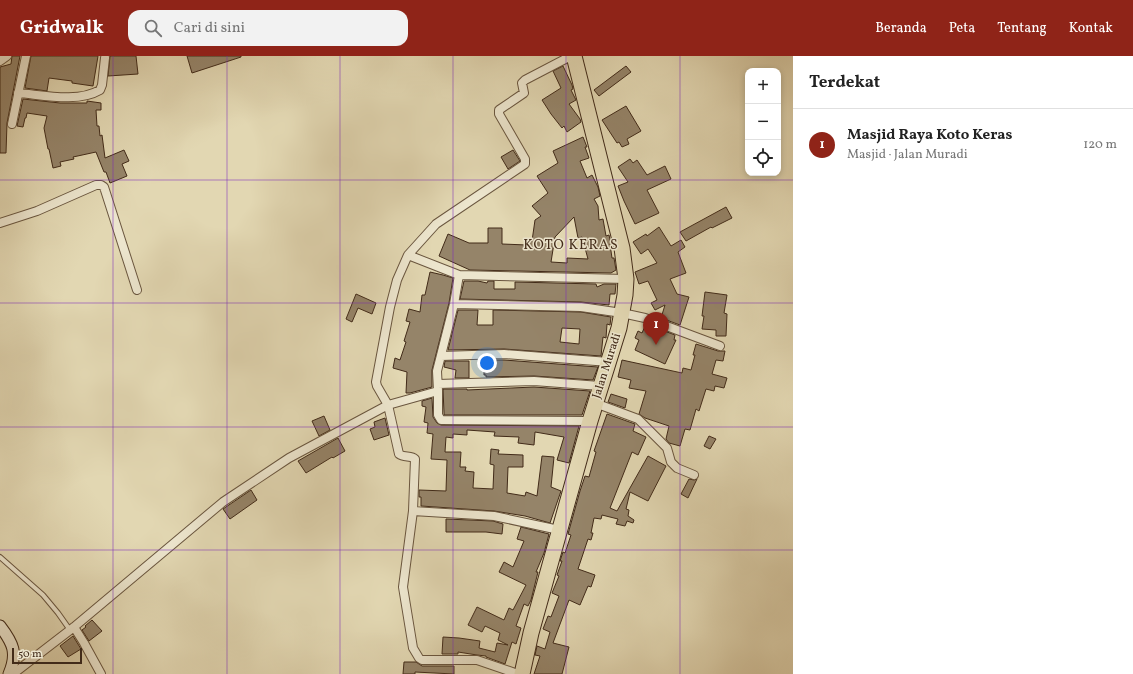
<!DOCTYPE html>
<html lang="id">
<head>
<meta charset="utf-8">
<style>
	body { margin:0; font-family:Vollkorn,serif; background:#f2f2f2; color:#222 }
	.controls { position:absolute; right:12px; top:12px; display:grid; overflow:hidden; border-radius:8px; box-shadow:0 2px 6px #0003 }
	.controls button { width:36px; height:36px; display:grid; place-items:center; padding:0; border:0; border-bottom:1px solid #e0e0e0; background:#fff; color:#222; font:20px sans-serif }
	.scale { position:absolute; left:12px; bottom:10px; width:70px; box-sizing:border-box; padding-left:4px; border:2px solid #422b19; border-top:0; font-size:11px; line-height:14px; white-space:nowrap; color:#422b19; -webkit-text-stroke:3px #ece5cd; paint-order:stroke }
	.you { position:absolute; left:487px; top:307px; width:14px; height:14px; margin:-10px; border:3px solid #fff; border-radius:50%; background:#1a73e8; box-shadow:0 0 0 6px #1a73e833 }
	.badge { display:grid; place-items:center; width:26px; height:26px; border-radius:50%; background:#8f2418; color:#fff; font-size:13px; font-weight:700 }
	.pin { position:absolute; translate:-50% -33px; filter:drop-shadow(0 1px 2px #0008) }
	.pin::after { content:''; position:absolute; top:21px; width:14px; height:12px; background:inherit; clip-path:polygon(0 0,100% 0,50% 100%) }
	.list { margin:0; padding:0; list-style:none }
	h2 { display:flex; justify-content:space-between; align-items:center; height:52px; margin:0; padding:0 16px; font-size:17px }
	h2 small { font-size:13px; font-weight:400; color:#767676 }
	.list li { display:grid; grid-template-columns:26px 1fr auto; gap:12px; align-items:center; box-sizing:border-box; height:72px; padding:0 16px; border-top:1px solid #e0e0e0 }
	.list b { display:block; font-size:15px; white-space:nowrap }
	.list p { margin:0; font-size:13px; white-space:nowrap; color:#767676 }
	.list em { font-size:13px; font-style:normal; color:#767676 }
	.icon { flex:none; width:22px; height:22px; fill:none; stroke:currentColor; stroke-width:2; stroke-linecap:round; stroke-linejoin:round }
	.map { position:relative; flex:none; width:793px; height:618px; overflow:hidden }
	header { display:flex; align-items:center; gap:24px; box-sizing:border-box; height:56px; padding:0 20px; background:#8f2418; color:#fff }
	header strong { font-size:19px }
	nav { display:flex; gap:22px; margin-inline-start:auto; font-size:14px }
	.search { width:280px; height:36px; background:#f2f2f2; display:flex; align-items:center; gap:10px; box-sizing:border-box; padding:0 14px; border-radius:12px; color:#767676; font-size:15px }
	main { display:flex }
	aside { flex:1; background:#fff }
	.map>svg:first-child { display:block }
	.building { fill:#958469; stroke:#422b19; fill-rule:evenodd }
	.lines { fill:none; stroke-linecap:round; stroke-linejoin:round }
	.lane-casing { stroke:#6a563f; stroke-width:6 }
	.street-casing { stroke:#6a563f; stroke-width:10 }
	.secondary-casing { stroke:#422b19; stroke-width:13 }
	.highway-casing { stroke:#422b19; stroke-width:17 }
	.lane { stroke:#ece5cd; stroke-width:4 }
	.street { stroke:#ece5cd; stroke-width:8 }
	.secondary { stroke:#ece5cd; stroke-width:11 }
	.highway { stroke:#e2d7b2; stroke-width:15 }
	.grid { fill:none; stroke:#7b2cbf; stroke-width:1; stroke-opacity:0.55 }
	.labels { text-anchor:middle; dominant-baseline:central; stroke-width:3; stroke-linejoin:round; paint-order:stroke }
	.street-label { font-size:12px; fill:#422b19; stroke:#ece5cd }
	.quarter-label { font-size:14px; letter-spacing:1px; fill:#422b19; stroke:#ece5cd }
</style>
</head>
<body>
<header>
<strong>Gridwalk</strong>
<div class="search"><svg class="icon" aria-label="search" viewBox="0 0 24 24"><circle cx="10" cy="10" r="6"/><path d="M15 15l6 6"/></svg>Cari di sini</div>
<nav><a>Beranda</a><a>Peta</a><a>Tentang</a><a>Kontak</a></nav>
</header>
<main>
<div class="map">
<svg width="793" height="618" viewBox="0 0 793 618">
	<rect width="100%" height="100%" fill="#e2d7b2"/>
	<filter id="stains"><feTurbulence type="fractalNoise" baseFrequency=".005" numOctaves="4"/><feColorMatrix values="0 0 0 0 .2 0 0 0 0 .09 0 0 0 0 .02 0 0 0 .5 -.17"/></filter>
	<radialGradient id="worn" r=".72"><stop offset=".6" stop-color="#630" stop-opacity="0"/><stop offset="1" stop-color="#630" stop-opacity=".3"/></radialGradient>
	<path class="building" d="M12,0H20L7,67L6,97H0V11L11,8Z
		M31,0H98L93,30L72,27V25L49,22L47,35L25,32Z
		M110,0H136L138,18L108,20Z
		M187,0H241V1L192,17Z
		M563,10L572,29L573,33L571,34L576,44L569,48L580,63L581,66L567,76L564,70L562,72L551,58L542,44L561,32L553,15Z
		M626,10L631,16L599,40L594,34Z
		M23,43L60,47H87V45L101,47V54H96L97,70H99L100,80L102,79L105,102L124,94L129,105L122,108L127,120L110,127L106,116H104L96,96L73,101L74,103L60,106L61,110L53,112L49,93H48L44,72L47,60L27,57L26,62H25L23,71L17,70Z
		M626,50L641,75L627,83L629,88L622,91L619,86L617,87L602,64Z
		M583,81L587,91H585L589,102L580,105L587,122L592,119L598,131L600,140L594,143L598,150L599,164L603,163L606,180L609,179L611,188H610L612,202H614L616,214L611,217L470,214L439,200L448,178L469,187H488V172H502V188L527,189V185H532L535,164L541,160L532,150L548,137L537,120L558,107L553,95ZM574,161L578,182L582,181L588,203L567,202V207L551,206L555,181Z
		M513,94L520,105L508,113L501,101Z
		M630,103L633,107L637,104L647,119L665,110L671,123L647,134L659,157L635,168L624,145L618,130L628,126L618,111Z
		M726,151L732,162L712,172L711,171L686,185L680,176Z
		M659,171L671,190L681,184L685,191L678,196L686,217L670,223L677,238L689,241L680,269L661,262L665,249L655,254L651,247L657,244L648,225L639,228L635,216L657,207L648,193L641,198L633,186L646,178L647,180Z
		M430,216L443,219L453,222L449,247L432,314V331L410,337H406L407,316L393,312L395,302L400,304L406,286L404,285L410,266L406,265L409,253L420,256L422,239H425Z
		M464,225H478L487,227L488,225H494V233H515V226L596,228L597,231L604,228H616L615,238H610L609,249L581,246L460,243Z
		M705,236L727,239L724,257L727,258L726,280H716V274L702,273L704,260H702Z
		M356,238L376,247L372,258L358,252L352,266L346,263Z
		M458,254H478L477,269H493V254L581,256L611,261L610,269L607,268L606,282L603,281L601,300L504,293L448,294ZM562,272L580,273L579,288L560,286Z
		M646,268L675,279L674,284H676L665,308L635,294L639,284L635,282L638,275L642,277Z
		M696,288L718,295H725L723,305L716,304L712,318L727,322L724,332L715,330L714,335L706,333L699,355L696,353L690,374L685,373L680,390L669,387L666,383L669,370L645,362L639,358L646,335L629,332L631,324L618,321L622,304L682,317L683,312L691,314L695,299H693Z
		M484,304H504L598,311L593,324L534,320L486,321V319H484Z
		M445,305H469V322H455L456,314L444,311Z
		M534,331L590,335L582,359H444V357L443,333H467V334Z
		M611,338L627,343L625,352L608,346Z
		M432,342L433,361L437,367L441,369L579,370L569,407L557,404L564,381L535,376L534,389L518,387L519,381L494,380L495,376L467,374V379L453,378V382L446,381L445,396H461L460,411H466L465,415L474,416L473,432L493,433L494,409L490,408L491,393L499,394L498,398L523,399V411H508L507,437L525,440L526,436L537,440L542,400L554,401L551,431L561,435L550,467L525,460L494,455L421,450V441H419V434L446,435L447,404L431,403L433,378L427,377L428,367L424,366L426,351L422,350V345Z
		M607,358L635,368L633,375L646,381L638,399L632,396L610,452L617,455L648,400L666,410L648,445L630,436L626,453L629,454L628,460L634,464L633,467L627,465L625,470L616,468L618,463L602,459L601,463L594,462L591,477H593L591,484L588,483L578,513L595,519L591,531L588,530L580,549L569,544L553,587L569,591L562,618H534L540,600L535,599L537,590L545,593L550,576L543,573L548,560L551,561L559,540L552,537L559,520L557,519L562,505H560L563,496L565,497L571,479L568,478L580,435L585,420L589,421L596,396L594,395Z
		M324,360L330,374L319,380L312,365Z
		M385,362L389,379L374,384L370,373L375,371L374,366Z
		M709,380L716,383L710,393L704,390Z
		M338,382L345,395L333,402L332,401L306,417L298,405Z
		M689,423L694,424L697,423L688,442L681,438Z
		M251,434L257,444L230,463L223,453Z
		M446,463L493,465L503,468L502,478L486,476H446Z
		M521,471L549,478L544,497L536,516H538L531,544L528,550L524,548L516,570L521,572L516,588L512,586L505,608L486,601V600L477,599L458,596V598H442L443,581L459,582L480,585L479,592L495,596L497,587L508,589L498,584L500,577L485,570L482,576L468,569L477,551L504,564L509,552L513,554L526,529L499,516L504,506L513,511L524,485L517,483Z
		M92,564L102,575L89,585L82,574L86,571L85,570Z
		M73,580L81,593L68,601L60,590Z
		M404,606H416L422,610H454V618L415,616V618H403Z"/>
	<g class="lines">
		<defs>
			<path id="lane" d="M0,501L43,539L58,557L70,574"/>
			<path id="street" d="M0,5L7,0
				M18,37C43,39 78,47 100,34L102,29L105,2
				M12,68L26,0
				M0,167L37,155L96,129H101L104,131L137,234
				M408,199L459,219
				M454,248L581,251L622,257L645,262L720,290
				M441,300L504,298L609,306
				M438,328L534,325L600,330
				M438,335V359L441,364L590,365
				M595,347L638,363L667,392L671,406L677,412L694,419
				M413,455L494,460L559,474
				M74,571L84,587L101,618
				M13,618L74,571L223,446L289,402L388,349L438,335L437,315L454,248L459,219L626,223
				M518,618L477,604H422L419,602L413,592L403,531L413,455L415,403C411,399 404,402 399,398L388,349L377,330L376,326L390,251L397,224L408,199L436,168L525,108V103L499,58V54L524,37L522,27L525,24L571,0"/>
			<path id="secondary" d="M0,570C13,587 18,597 9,618"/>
			<path id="highway" d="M522,618L531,577L590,365L619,272L625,239L626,223L622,192L574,0"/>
		</defs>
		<use href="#lane" class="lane-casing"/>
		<use href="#street" class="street-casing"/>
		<use href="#secondary" class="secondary-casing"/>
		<use href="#highway" class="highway-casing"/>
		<use href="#lane" class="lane"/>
		<use href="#street" class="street"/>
		<use href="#secondary" class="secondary"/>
		<use href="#highway" class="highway"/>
	</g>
	<path class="grid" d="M113,0V618M227,0V618M340,0V618M453,0V618M566,0V618M680,0V618M0,124H793M0,247H793M0,371H793M0,494H793"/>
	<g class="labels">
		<g class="street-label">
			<text transform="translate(607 310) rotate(-72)">Jalan Muradi</text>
		</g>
		<g class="quarter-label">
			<text x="571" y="189">KOTO KERAS</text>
		</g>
	</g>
	<rect width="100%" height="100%" filter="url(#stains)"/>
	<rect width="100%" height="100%" fill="url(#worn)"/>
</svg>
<div class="controls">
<button>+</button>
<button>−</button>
<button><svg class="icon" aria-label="locate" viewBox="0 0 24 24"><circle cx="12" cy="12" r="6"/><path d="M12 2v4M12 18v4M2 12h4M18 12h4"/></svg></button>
</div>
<div class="scale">50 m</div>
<div class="you"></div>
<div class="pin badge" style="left:656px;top:289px">1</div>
</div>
<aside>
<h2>Terdekat<small></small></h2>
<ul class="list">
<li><span class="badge">1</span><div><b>Masjid Raya Koto Keras</b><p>Masjid · Jalan Muradi</p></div><em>120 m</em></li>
</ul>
</aside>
</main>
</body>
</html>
